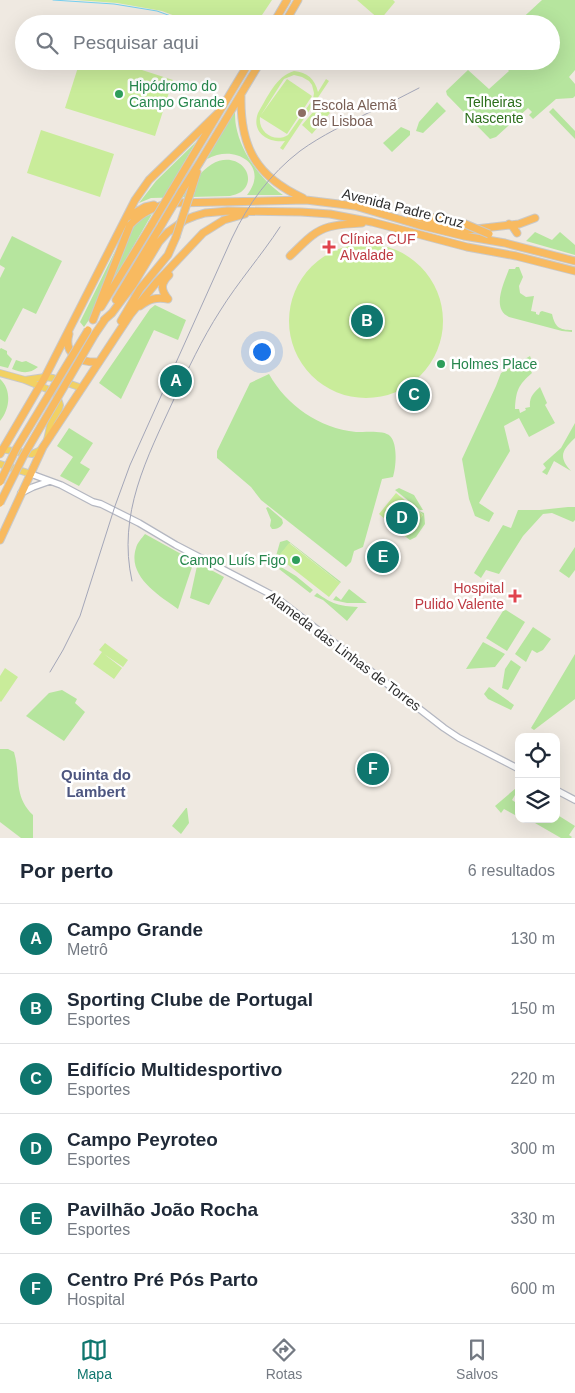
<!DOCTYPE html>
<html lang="pt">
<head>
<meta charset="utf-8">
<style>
	body { margin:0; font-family:Helvetica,sans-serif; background:#f6f6f7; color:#1f2937 }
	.controls { position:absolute; right:15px; bottom:15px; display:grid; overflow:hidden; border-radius:10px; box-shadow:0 5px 20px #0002 }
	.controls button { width:45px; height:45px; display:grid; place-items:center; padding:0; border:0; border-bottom:1px solid #e0e1e3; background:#fff; color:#1f2937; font:25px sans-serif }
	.you { position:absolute; left:261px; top:351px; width:18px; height:18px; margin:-12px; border:4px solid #fff; border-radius:50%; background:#1a73e8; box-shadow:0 0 0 8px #1a73e833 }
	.badge { display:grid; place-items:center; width:32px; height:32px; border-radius:50%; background:#0f766e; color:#fff; font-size:16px; font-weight:700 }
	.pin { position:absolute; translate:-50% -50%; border:2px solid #fff; box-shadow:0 1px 5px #0006 }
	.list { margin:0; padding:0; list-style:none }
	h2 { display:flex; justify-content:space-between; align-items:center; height:65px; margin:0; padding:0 20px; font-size:21px }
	h2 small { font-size:16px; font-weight:400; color:#747a83 }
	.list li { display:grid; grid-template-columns:32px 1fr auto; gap:15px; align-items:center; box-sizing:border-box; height:70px; padding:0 20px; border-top:1px solid #e0e1e3 }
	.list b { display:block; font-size:19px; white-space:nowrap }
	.list p { margin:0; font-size:16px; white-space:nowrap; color:#747a83 }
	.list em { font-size:16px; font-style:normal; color:#747a83 }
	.icon { flex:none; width:28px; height:28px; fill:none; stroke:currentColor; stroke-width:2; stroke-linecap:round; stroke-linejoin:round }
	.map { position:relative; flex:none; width:575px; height:838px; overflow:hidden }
	.search { position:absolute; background:#fff; box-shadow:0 5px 20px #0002; left:15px; right:15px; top:15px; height:55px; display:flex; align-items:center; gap:12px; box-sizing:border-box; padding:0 18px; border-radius:28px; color:#747a83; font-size:19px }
	.sheet { height:485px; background:#fff }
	nav { display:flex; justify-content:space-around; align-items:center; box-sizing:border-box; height:70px; border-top:1px solid #e0e1e3; background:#fff; font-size:14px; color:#747a83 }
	nav a { display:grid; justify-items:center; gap:2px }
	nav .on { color:#0f766e }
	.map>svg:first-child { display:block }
	.green { fill:#b6e59e }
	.pitch { fill:#c9ec9a; fill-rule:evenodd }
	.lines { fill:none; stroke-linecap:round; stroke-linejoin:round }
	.stream { stroke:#75cff0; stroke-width:1 }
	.secondary-casing { stroke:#b4b7c1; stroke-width:8 }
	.primary-casing { stroke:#c9c9c9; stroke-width:8 }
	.trunk-casing { stroke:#c9c9c9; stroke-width:9 }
	.secondary { stroke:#fff; stroke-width:5.5 }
	.primary { stroke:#f2d163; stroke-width:6 }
	.trunk { stroke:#f8ba60; stroke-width:7 }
	.rail { stroke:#a3a6b8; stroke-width:1 }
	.trunk-bridge-casing { stroke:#c9c9c9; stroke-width:9; stroke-linecap:butt }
	.trunk-bridge { stroke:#f8ba60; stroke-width:7 }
	.leisure-dot { fill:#2e9e5b; stroke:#fff; stroke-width:2 }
	.education-dot { fill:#8d6e63; stroke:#fff; stroke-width:2 }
	.health-dot { fill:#e0444e; stroke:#fff; stroke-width:2 }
	.labels { text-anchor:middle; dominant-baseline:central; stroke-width:5; stroke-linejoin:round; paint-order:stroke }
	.leisure-label { font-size:14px; fill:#27864d; stroke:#fff; text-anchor:start }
	.park-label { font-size:14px; fill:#2c6e1b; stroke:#fff }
	.education-label { font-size:14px; fill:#785e54; stroke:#fff; text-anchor:start }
	.street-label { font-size:14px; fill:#2e2e2e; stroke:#fff }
	.health-label { font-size:14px; fill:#be3a42; stroke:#fff; text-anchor:start }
	.neighbourhood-label { font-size:15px; font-weight:bold; fill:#4d5680; stroke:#fff }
</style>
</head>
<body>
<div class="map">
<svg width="575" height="838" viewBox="0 0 575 838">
	<rect width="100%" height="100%" fill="#efe9e1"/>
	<path class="green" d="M542,0H575V70L569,77L575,84V96L573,98L556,99L533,119L529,115L532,112L528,108L496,137L490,139L447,95L446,91L468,70L489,89L509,71L500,61H551V24H516Z
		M437,102L446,111L423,133L416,131L419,122Z
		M553,108L575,131V139L549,112Z
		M235,110C235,115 235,121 236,126C241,153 261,180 283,195H247C270,166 236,143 207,159Z
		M401,127L410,131V135L392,152L383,143Z
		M196,142L175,178L195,181C226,136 264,174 241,192C238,194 233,195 230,196L151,198L139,203L156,181Z
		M152,214L108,290L134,225L142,218Z
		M535,232L552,240L560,232L575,245V255L526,241Z
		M12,236L62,261L36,314L23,308L5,342L0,339V278L5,268L0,265V260Z
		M116,249L91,317L84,327L80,322Z
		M516,267H519L523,277L519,286L520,293L526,297L534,296L531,311L536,312V314L539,315L540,312L542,311L552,314C555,327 559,330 572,330V332L562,331L509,317C491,309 504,283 509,269H515Z
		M155,305L186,320L178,340L154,330L121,399L99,383L150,309Z
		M1,348L7,351V354L12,359L8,368L0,366V349Z
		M530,356L532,361L527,364L532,373C518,385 516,391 515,409H519L520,413L526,410L525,408L530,407C529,398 533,393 540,387L547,403L545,405L555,423L529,437L519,418L504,426L510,451L479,503L494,513L489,522L475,516L469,499L462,459L496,386L501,373Z
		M16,360L22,362L26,361L38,367C30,374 22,373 12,369Z
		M269,374C287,406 319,428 356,432C365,432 385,430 390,436C398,444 396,467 393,477L382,479L363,547L354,551L351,562L346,567L261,500L251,487L217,458V451L250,383Z
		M0,379C12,390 10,409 0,421Z
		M575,423V438C562,450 558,457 571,471L554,461L547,475L542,472L546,468L543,464L561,448Z
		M69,428L93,443L80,463L90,469L79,486L60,476L73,457L57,446Z
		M399,488L414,495L423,510H420L395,490Z
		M268,507L282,519L283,523C281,527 278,529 272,529L270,526L271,520L266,508Z
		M568,507H575V520L573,522L552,513L543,514L523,536L499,574L486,570L481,578L474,573L503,525L511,528L518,510H540Z
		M419,511L424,513L425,524L416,537L410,540L406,537L423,515Z
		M145,534L192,560L193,564L178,609C158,595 127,576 136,548C137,543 142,538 145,534Z
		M287,540L341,582L340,583L290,543L278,557L276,556L280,542Z
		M575,547V570L569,578L559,571Z
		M200,564L224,577L209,605L190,598L197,566Z
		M281,567L296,576L313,590L310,593L279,569Z
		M349,589L367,603H347L333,600L336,596L341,600Z
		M317,593C332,604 339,606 358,607L347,621L323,600L314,596Z
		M506,610L525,622L507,651L486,638L503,611Z
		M533,627L551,639L543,650L537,653L532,650L526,662L515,654Z
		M483,642L505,654L495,667L466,669Z
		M575,654V699L534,730L531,728Z
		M511,660L521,667L508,690L502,688L505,669Z
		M489,687L514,705L511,710L488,699L484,694Z
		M62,690L77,699L75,703L85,712L64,741L26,716L49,693Z
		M0,749H8L14,752C21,776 13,796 33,815V838H21L0,822Z
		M516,788L518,790L512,800L518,804L519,803V813L517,812L515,815L504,809L501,813L495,806Z
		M186,808H187L189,823L181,834L172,826Z
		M556,814L575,826L569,835L572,837L571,838H561L528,819H556Z"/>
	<path class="pitch" d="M76,0H272L256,24H196L162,11L117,3Z
		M357,0H393L395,2L380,20Z
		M80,61H114L173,80L155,136L65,108Z
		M294,71C307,72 315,79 318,92L326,79L329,81L283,150L280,148L285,141C267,143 251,132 258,113C267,98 276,76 294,71ZM294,75L302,77L309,81L312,85L314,93L313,99L288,135C275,143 258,133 260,117L287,134L312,96L287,79L261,115L284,79Z
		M320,104L330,113L312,134L302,125Z
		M41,130L114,154L100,197L27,173Z
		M289 321a77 77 0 1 1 154 0a77 77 0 1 1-154 0Z
		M396,493L423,515L406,537L379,514Z
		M289,543L340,583L329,597L278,557Z
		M105,643L128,660L123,667L104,654L122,668L114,679L93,664L102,652L99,650Z
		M5,668L18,677L1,702L0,701V676Z"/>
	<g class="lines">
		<path class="stream" d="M53,0L114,4L157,11L193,24"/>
		<defs>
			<path id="secondary" d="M31,474L61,485L93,502L101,504L139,523L176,545L274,596L444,728L459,738L519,769
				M21,493L33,487L50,481
				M556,790L575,800"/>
			<path id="primary" d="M0,373L25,380L47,389L55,393L57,396L60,405L59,409L51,422L47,440
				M25,380L45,377L53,378L82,388
				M0,449L32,454L39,451L43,447
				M0,464L31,474"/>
			<path id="trunk" d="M273,24L287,0
				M284,24L298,0
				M241,96C240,148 257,177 303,198
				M191,191L197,172
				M171,192L250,61
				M181,192L200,162L261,61
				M410,215L467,230L519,224L535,218
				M424,216L463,223
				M126,218L145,207L154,205
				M509,224L513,227L517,233
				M290,256C302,245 313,231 329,227C339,224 351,224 362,223
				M168,299C160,289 161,283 169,275
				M116,300L162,224
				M140,306C149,299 156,297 168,299
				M101,307L152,224
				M93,320L130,225C141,213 157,205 173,203L306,200L355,206L419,225L464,236L505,243L575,261
				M104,320L112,313L133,285L159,242L168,232L185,220L195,216L205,213L228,211L301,212L330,214L372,222L467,247L516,256L575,271
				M121,321L140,289L168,255L176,237
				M69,334C63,355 81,363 99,362
				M95,334L106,318
				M0,454L45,377L135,200L149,180L218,113
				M0,540L43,447L130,315L156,283L203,233L224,220L245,214"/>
		</defs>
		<use href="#secondary" class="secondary-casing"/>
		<use href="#primary" class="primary-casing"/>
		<use href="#trunk" class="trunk-casing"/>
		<use href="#secondary" class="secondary"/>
		<use href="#primary" class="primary"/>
		<use href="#trunk" class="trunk"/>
		<path class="rail" d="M132,581C117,514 147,458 174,399C188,369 202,339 220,311C238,282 261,256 280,227
			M50,672L63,650L80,616L115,506L130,465L232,238C248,204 270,174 300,151C322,135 346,124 370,112C387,105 403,96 419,88"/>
		<defs>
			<path id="trunk-bridge" d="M463,223L489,234
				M152,224L171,192
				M162,224L181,192
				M176,237L191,191
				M0,482L16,449L88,330
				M0,503L24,455L95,334"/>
		</defs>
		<use href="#trunk-bridge" class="trunk-bridge-casing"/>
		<use href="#trunk-bridge" class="trunk-bridge"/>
	</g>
	<g class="leisure-dot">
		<circle cx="119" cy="94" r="5"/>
		<circle cx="441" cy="364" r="5"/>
		<circle cx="296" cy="560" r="5"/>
	</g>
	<circle class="education-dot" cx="302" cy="113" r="5"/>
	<g class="health-dot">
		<path d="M326.5 239.5h5v5h5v5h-5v5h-5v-5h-5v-5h5z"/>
		<path d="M512.5 588.5h5v5h5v5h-5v5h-5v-5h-5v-5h5z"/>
	</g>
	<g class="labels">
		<g class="leisure-label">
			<text x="129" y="86">Hipódromo do<tspan x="129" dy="16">Campo Grande</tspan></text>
			<text x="451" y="364">Holmes Place</text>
			<text x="286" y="560" text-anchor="end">Campo Luís Figo</text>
		</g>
		<g class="park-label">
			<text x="494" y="102">Telheiras<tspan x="494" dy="16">Nascente</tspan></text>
		</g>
		<g class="education-label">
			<text x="312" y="105">Escola Alemã<tspan x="312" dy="16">de Lisboa</tspan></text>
		</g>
		<g class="street-label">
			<text transform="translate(403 208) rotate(14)">Avenida Padre Cruz</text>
			<text transform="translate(344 651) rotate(37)">Alameda das Linhas de Torres</text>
		</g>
		<g class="health-label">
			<text x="340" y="239">Clínica CUF<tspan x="340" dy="16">Alvalade</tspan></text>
			<text x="504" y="588" text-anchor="end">Hospital<tspan x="504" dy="16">Pulido Valente</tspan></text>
		</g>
		<g class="neighbourhood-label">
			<text x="96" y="774">Quinta do<tspan x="96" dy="17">Lambert</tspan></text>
		</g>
	</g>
</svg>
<div class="controls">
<button><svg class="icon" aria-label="locate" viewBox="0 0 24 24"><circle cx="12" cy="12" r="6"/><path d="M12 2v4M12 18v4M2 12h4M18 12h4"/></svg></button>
<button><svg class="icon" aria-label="layers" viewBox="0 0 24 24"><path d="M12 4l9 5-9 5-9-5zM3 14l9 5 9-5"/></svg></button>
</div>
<div class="you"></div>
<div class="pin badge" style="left:176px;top:381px">A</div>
<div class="pin badge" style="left:367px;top:321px">B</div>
<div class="pin badge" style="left:414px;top:395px">C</div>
<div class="pin badge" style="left:402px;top:518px">D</div>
<div class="pin badge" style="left:383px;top:557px">E</div>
<div class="pin badge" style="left:373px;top:769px">F</div>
<div class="search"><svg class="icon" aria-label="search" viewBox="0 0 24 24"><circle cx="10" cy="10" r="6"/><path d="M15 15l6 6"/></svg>Pesquisar aqui</div>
</div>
<section class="sheet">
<h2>Por perto<small>6 resultados</small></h2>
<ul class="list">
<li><span class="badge">A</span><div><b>Campo Grande</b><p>Metrô</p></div><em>130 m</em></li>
<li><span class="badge">B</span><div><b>Sporting Clube de Portugal</b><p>Esportes</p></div><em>150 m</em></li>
<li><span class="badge">C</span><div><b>Edifício Multidesportivo</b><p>Esportes</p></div><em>220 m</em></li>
<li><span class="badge">D</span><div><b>Campo Peyroteo</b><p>Esportes</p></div><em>300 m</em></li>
<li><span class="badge">E</span><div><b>Pavilhão João Rocha</b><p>Esportes</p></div><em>330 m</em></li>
<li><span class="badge">F</span><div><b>Centro Pré Pós Parto</b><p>Hospital</p></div><em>600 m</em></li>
</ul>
</section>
<nav>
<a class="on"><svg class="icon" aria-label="map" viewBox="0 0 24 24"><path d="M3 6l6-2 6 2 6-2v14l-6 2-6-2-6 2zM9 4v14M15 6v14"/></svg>Mapa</a>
<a><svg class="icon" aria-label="directions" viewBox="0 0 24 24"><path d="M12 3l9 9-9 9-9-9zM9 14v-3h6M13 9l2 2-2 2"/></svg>Rotas</a>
<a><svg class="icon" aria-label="saved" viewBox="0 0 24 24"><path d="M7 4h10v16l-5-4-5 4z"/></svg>Salvos</a>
</nav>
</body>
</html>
